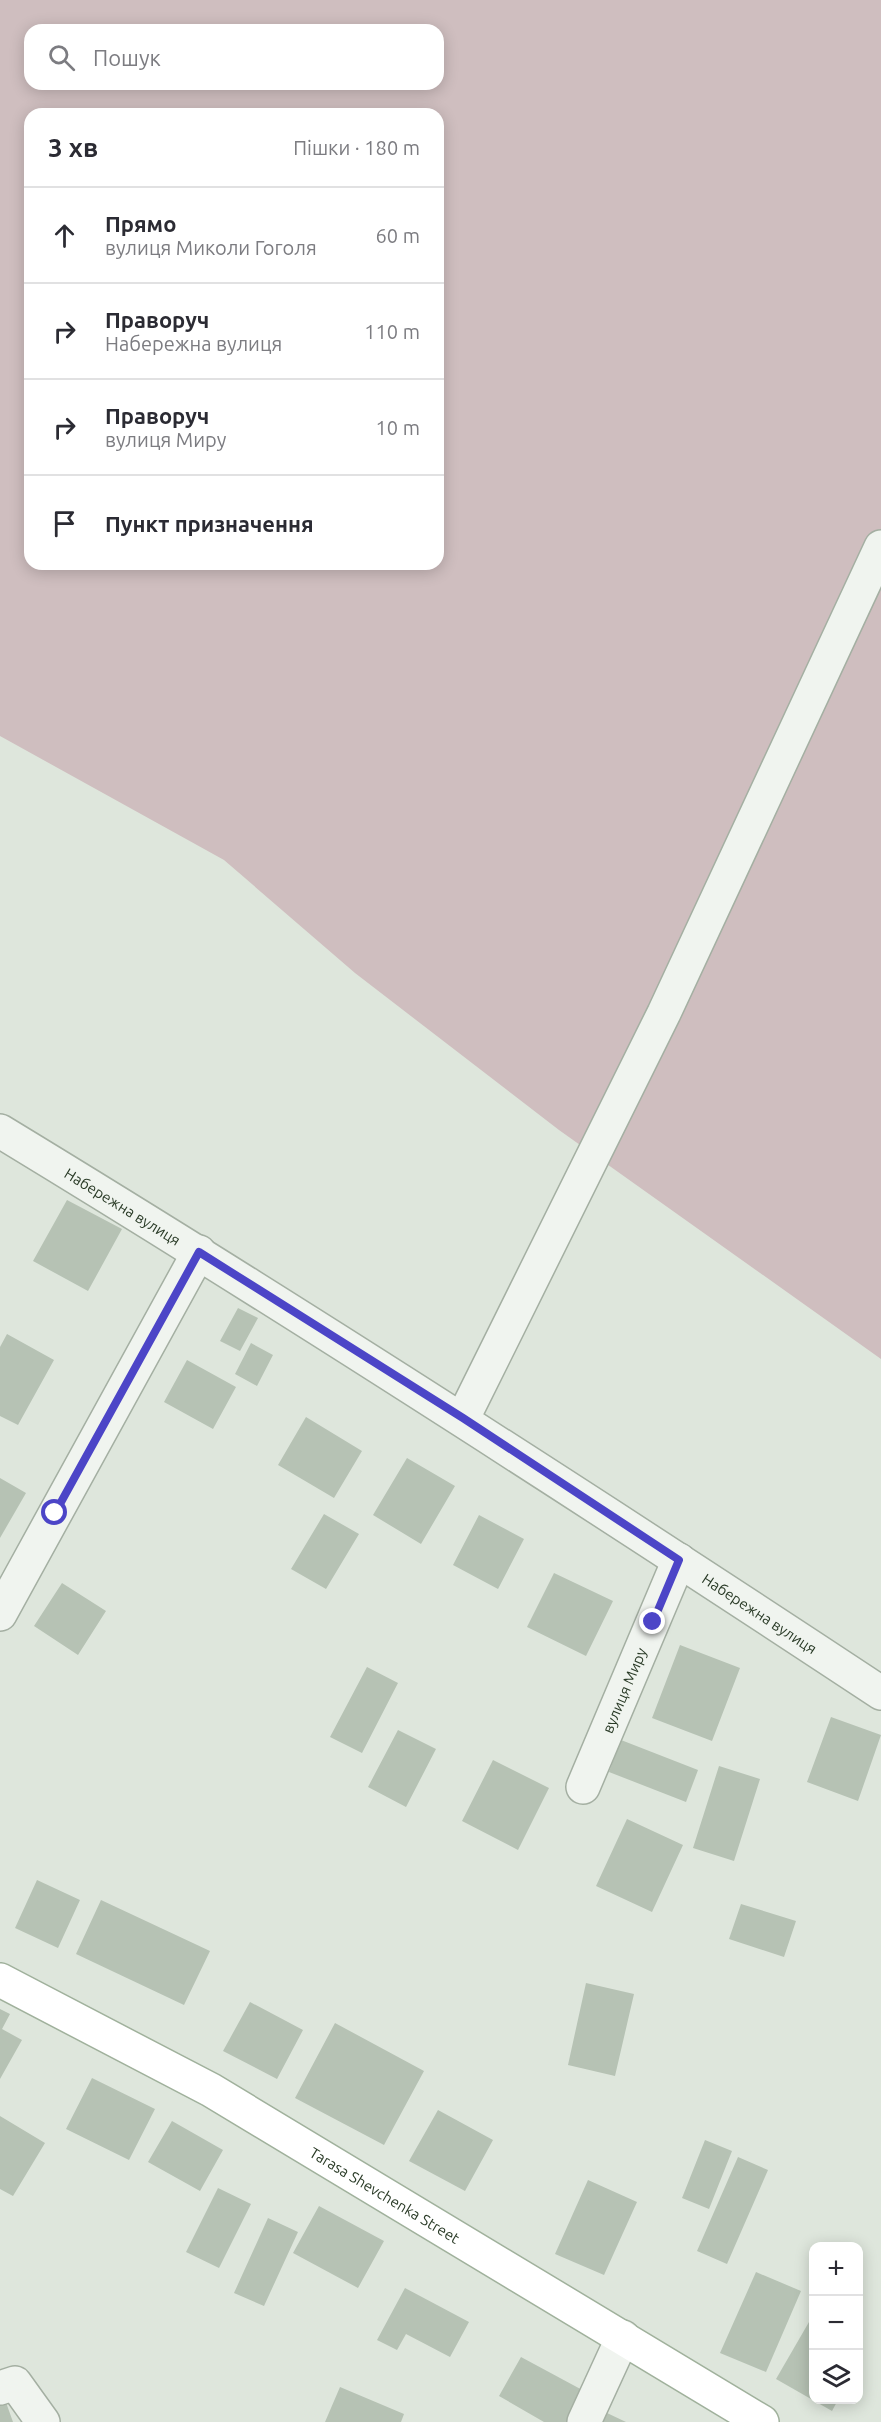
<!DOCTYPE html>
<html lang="uk">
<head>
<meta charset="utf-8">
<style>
	body { margin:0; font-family:Ubuntu,sans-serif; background:#f2f2f3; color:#2b2b33 }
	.controls { position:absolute; right:18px; bottom:18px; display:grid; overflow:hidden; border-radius:12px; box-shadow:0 3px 15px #0003 }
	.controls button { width:54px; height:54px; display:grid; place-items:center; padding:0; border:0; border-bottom:2px solid #e1e1e2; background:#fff; color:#2b2b33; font:30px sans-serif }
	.stop { position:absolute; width:18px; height:18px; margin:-14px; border:4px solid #4c45c7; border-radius:50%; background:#fff }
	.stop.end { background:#4c45c7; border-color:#fff; box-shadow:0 2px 6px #0008 }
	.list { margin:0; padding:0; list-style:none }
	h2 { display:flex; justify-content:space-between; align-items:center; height:78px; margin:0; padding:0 24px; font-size:26px }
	h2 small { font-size:20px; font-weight:400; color:#7c7c81 }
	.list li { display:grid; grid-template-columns:39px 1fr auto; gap:18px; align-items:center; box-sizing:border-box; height:96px; padding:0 24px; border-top:2px solid #e1e1e2 }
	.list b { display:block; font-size:22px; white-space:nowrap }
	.list p { margin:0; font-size:20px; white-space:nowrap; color:#7c7c81 }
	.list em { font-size:20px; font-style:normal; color:#7c7c81 }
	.icon { flex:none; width:33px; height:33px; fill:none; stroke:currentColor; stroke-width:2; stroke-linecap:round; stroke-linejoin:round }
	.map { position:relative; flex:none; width:881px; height:2422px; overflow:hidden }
	.search { position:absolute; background:#fff; box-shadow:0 3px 15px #0003; left:24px; top:24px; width:420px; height:66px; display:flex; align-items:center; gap:15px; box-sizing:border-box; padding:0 21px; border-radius:18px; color:#7c7c81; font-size:22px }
	.panel { position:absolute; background:#fff; box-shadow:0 3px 15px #0003; left:24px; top:108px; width:420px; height:462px; border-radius:18px }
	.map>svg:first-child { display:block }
	.green { fill:#cfbebf; fill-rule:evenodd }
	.building { fill:#b6c2b4 }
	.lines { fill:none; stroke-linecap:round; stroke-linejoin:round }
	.minor-casing { stroke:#a4afa2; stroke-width:36 }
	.major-casing { stroke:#a0b19c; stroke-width:36 }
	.minor { stroke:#f0f4ef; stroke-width:33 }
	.major { stroke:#fff; stroke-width:33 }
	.route { stroke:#4c45c7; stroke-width:8 }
	.labels { text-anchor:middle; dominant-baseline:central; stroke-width:6; stroke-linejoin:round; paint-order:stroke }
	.street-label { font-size:15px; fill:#2a3b27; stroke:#edf4eb }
</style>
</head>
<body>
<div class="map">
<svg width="881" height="2422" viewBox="0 0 881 2422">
	<rect width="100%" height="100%" fill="#dee6dc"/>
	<path class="green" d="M0,0H881V1359L559,1130L355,973L224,860L0,736ZM30,30H438V84H30ZM30,114H438V564H30Z"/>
	<path class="building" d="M67,1200L122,1229L88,1291L33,1261Z
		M238,1308L258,1318L240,1351L220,1341Z
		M7,1334L54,1360L18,1425L0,1416V1347Z
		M251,1343L273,1355L257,1386L235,1374Z
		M187,1360L236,1387L213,1429L164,1402Z
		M306,1417L362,1451L334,1498L278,1465Z
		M407,1458L455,1486L421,1544L373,1515Z
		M0,1478L26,1493L0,1538Z
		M324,1514L359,1534L326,1589L291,1569Z
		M479,1515L524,1539L498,1589L453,1565Z
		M554,1573L613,1601L586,1656L527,1627Z
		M62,1583L106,1611L78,1655L34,1626Z
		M680,1645L740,1668L712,1741L652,1718Z
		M367,1667L398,1683L362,1753L330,1737Z
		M831,1717L881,1735L858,1801L807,1782Z
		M398,1730L436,1749L406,1807L368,1787Z
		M621,1740L698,1770L686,1802L609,1772Z
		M493,1760L549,1788L518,1850L462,1821Z
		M719,1766L760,1779L734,1861L693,1848Z
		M627,1819L683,1845L652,1912L596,1886Z
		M37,1880L80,1900L58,1948L15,1928Z
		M101,1900L210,1951L184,2005L76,1954Z
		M741,1904L796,1921L784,1957L729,1939Z
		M586,1983L634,1994L615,2076L568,2065Z
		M250,2002L303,2030L277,2079L223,2051Z
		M0,2009L10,2014L2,2029L22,2040L0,2079Z
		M335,2023L424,2071L384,2145L295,2098Z
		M92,2078L155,2109L129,2160L66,2129Z
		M438,2110L493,2140L465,2191L409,2161Z
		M0,2116L45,2143L13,2196L0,2189Z
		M172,2121L223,2150L200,2191L148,2162Z
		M705,2140L732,2151L709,2209L682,2198Z
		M738,2157L768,2170L727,2264L697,2251Z
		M588,2180L637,2202L604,2275L555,2254Z
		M218,2188L251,2204L219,2268L186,2252Z
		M319,2206L384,2241L358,2288L293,2253Z
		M268,2218L298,2232L264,2306L234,2293Z
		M756,2272L801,2291L766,2372L720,2353Z
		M405,2288L469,2322L450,2357L406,2334L397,2350L377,2340Z
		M809,2322L814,2325V2400H838L832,2411L776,2379Z
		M521,2357L586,2392L570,2422H544L499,2396Z
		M340,2387L404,2414L401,2422H325Z
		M3,2394L13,2422H0V2395Z
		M607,2413L626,2422H602Z"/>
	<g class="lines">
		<defs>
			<g id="minor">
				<path id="s1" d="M0,1131C298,1312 590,1501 881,1693"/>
				<path d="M463,1418L664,1013L881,547"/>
				<path d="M0,1614L199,1252"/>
				<path id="s2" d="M583,1787L679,1560"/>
				<path d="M0,2388L15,2383L43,2422"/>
				<path d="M584,2422L623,2337"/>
			</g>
			<g id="major">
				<path id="s3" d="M0,1980L211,2090L762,2422"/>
			</g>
		</defs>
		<use href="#minor" class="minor-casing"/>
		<use href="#major" class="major-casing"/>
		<use href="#minor" class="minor"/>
		<use href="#major" class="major"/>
	</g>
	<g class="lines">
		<path class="route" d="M55,1513L199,1252L463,1418L679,1560L653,1622"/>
	</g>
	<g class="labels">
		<g class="street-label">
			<text stroke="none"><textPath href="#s1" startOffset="144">Набережна вулиця</textPath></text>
			<text stroke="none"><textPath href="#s1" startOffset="900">Набережна вулиця</textPath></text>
			<text stroke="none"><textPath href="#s2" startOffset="105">вулиця Миру</textPath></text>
			<text stroke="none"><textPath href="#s3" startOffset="441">Tarasa Shevchenka Street</textPath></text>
		</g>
	</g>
</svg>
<div class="controls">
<button>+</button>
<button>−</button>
<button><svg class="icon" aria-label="layers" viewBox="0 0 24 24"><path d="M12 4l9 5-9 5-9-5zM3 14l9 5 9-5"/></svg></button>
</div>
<div class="stop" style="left:55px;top:1513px"></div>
<div class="stop end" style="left:653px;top:1622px"></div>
<div class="search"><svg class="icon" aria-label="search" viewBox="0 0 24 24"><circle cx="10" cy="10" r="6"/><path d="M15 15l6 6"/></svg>Пошук</div>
<section class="panel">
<h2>3 хв<small>Пішки · 180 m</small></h2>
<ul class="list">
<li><svg class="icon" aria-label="ahead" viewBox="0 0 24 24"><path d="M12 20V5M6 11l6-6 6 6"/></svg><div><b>Прямо</b><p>вулиця Миколи Гоголя</p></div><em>60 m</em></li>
<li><svg class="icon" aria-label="right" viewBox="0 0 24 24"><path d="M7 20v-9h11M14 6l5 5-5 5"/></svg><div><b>Праворуч</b><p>Набережна вулиця</p></div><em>110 m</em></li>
<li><svg class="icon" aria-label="right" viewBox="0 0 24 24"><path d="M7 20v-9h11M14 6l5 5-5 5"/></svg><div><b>Праворуч</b><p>вулиця Миру</p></div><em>10 m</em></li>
<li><svg class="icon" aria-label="arrive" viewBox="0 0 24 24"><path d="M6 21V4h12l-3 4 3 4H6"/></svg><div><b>Пункт призначення</b></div></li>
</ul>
</section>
</div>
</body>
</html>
